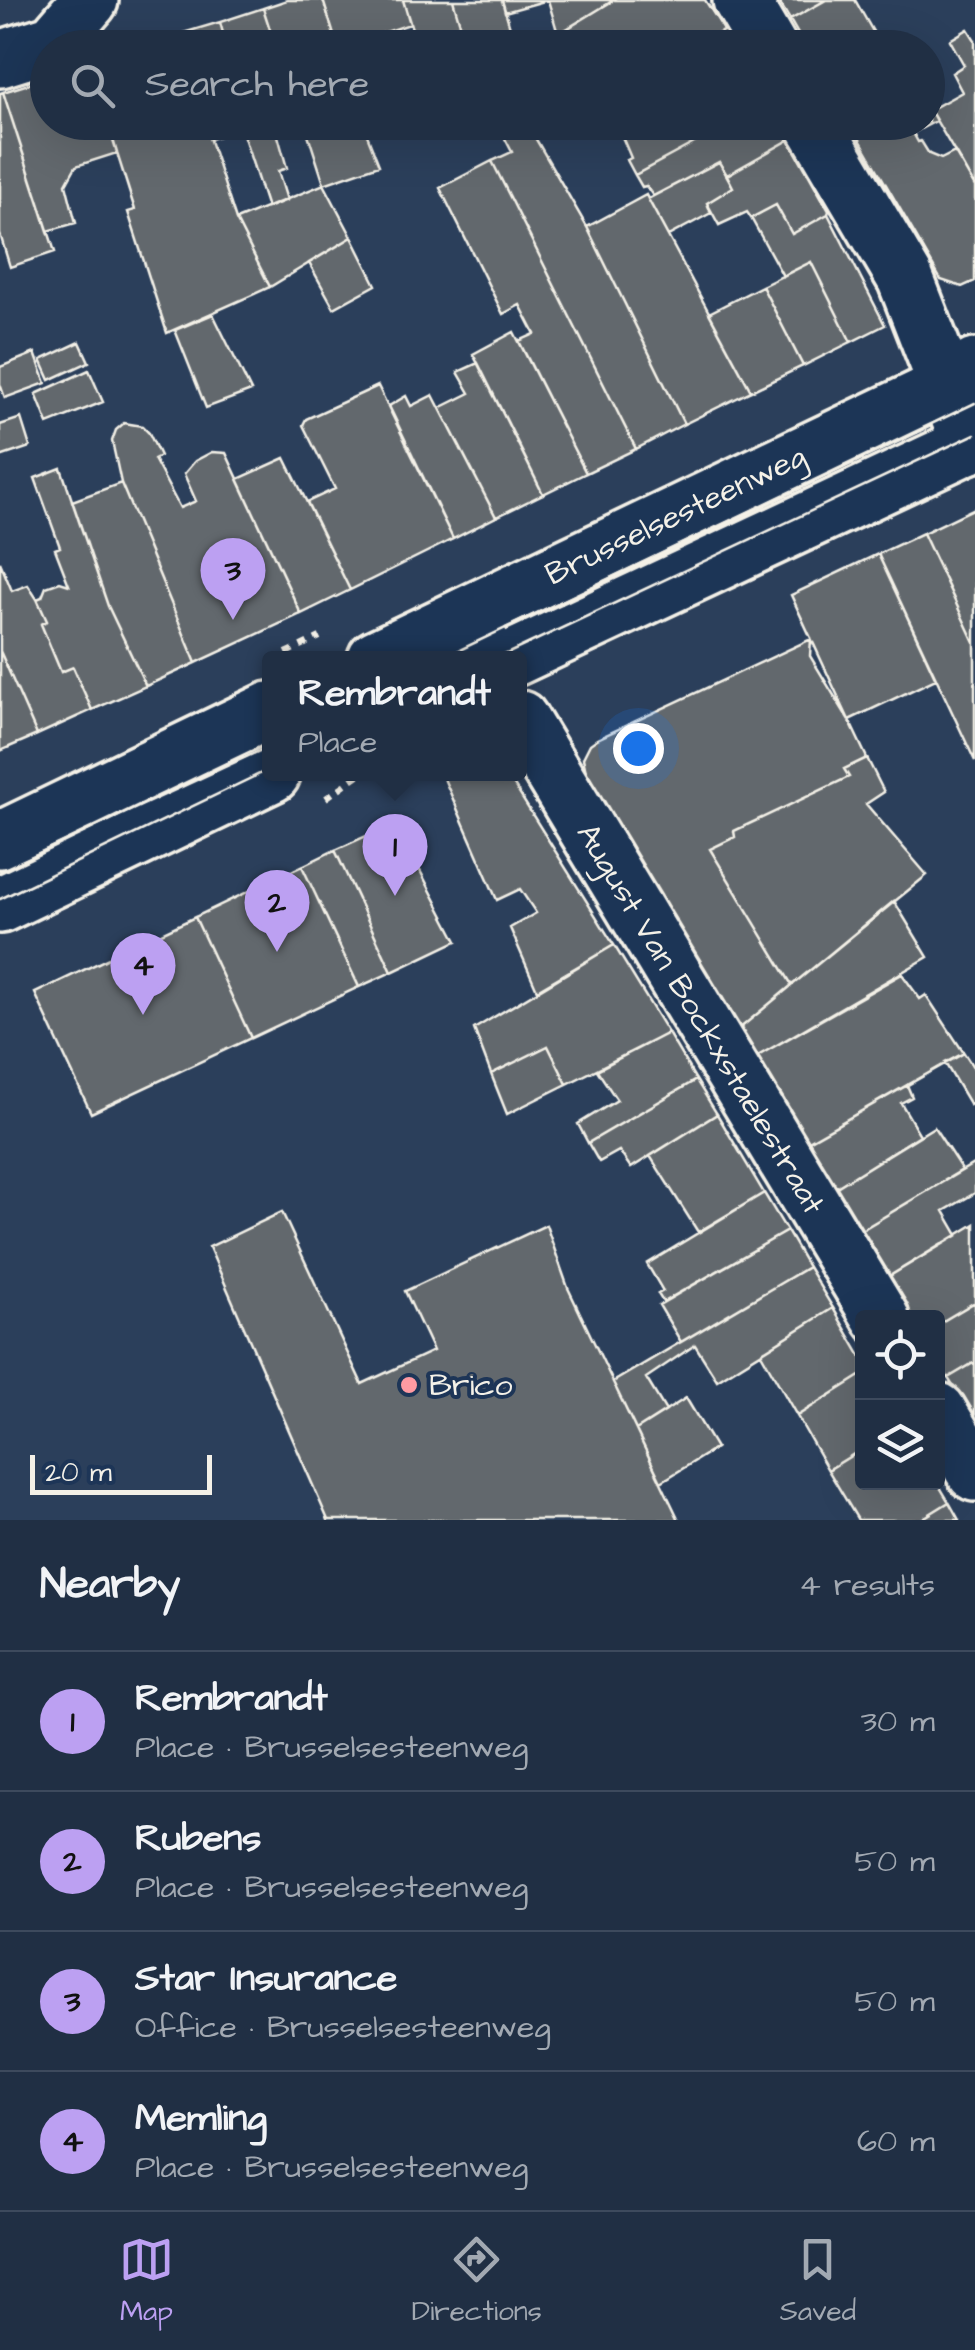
<!DOCTYPE html>
<html lang="en">
<head>
<meta charset="utf-8">
<style>
	body { margin:0; font-family:"Architects Daughter",sans-serif; background:#28374b; color:#f1f3f6 }
	.controls { position:absolute; right:30px; bottom:30px; display:grid; overflow:hidden; border-radius:10px; box-shadow:0 10px 40px #0002 }
	.controls button { width:90px; height:90px; display:grid; place-items:center; padding:0; border:0; border-bottom:2px solid #3d4a5d; background:#202f44; color:#f1f3f6; font:50px sans-serif }
	.scale { position:absolute; left:30px; bottom:25px; width:182px; box-sizing:border-box; padding-left:10px; border:5px solid #f4f1e8; border-top:0; font-size:28px; line-height:35px; white-space:nowrap; color:#f4f1e8; -webkit-text-stroke:8px #1d3557; paint-order:stroke }
	.you { position:absolute; left:638px; top:748px; width:35px; height:35px; margin:-25px; border:8px solid #fff; border-radius:50%; background:#1a73e8; box-shadow:0 0 0 15px #1a73e833 }
	.badge { display:grid; place-items:center; width:65px; height:65px; border-radius:50%; background:#bca0f2; color:#111; font-size:32px; font-weight:700 }
	.pin { position:absolute; translate:-50% -82px; filter:drop-shadow(0 2px 5px #0008) }
	.pin::after { content:''; position:absolute; top:52px; width:35px; height:30px; background:inherit; clip-path:polygon(0 0,100% 0,50% 100%) }
	.popup { position:absolute; left:262px; top:651px; width:265px; height:130px; box-sizing:border-box; display:grid; place-content:center; border-radius:10px; background:#202f44; filter:drop-shadow(0 2px 8px #0005); font-size:32px; white-space:nowrap; color:#a2a9b2 }
	.popup b { font-size:38px; color:#f1f3f6 }
	.popup::after { content:''; position:absolute; left:50%; top:100%; margin-left:-20px; border:20px solid transparent; border-top-color:#202f44 }
	.list { margin:0; padding:0; list-style:none }
	h2 { display:flex; justify-content:space-between; align-items:center; height:130px; margin:0; padding:0 40px; font-size:42px }
	h2 small { font-size:32px; font-weight:400; color:#a2a9b2 }
	.list li { display:grid; grid-template-columns:65px 1fr auto; gap:30px; align-items:center; box-sizing:border-box; height:140px; padding:0 40px; border-top:2px solid #3d4a5d }
	.list b { display:block; font-size:38px; white-space:nowrap }
	.list p { margin:0; font-size:32px; white-space:nowrap; color:#a2a9b2 }
	.list em { font-size:32px; font-style:normal; color:#a2a9b2 }
	.icon { flex:none; width:55px; height:55px; fill:none; stroke:currentColor; stroke-width:2; stroke-linecap:round; stroke-linejoin:round }
	.map { position:relative; flex:none; width:975px; height:1520px; overflow:hidden }
	.search { position:absolute; background:#202f44; box-shadow:0 10px 40px #0002; left:30px; right:30px; top:30px; height:110px; display:flex; align-items:center; gap:25px; box-sizing:border-box; padding:0 35px; border-radius:55px; color:#a2a9b2; font-size:38px }
	.sheet { height:690px; background:#202f44 }
	nav { display:flex; justify-content:space-around; align-items:center; box-sizing:border-box; height:140px; border-top:2px solid #3d4a5d; background:#202f44; font-size:28px; color:#a2a9b2 }
	nav a { display:grid; justify-items:center; gap:5px }
	nav .on { color:#bca0f2 }
	.map>svg:first-child { display:block }
	.building { fill:#62686d; stroke:#f4f1e8; stroke-width:2.5 }
	.lines { fill:none; stroke-linecap:round; stroke-linejoin:round }
	.minor-casing { stroke:#f4f1e8; stroke-width:62 }
	.major-casing { stroke:#f4f1e8; stroke-width:62 }
	.path { stroke:#f4f1e8; stroke-width:6; stroke-dasharray:8 8; stroke-linecap:butt }
	.minor { stroke:#1d3557; stroke-width:55 }
	.major { stroke:#1d3557; stroke-width:55 }
	.tram { stroke:#f4f1e8; stroke-width:2.5 }
	.poi-dot { fill:#ff9aa2; stroke:#1d3557; stroke-width:4 }
	.labels { text-anchor:middle; dominant-baseline:central; stroke-width:8; stroke-linejoin:round; paint-order:stroke }
	.street-label { font-size:32px; fill:#f4f1e8; stroke:#1d3557 }
	.poi-label { font-size:32px; fill:#f4f1e8; stroke:#1d3557; text-anchor:start }
</style>
</head>
<body>
<div class="map">
<svg width="975" height="1520" viewBox="0 0 975 1520">
	<rect width="100%" height="100%" fill="#2b3f5b"/>
	<filter id="ink" filterUnits="userSpaceOnUse"><feTurbulence type="fractalNoise" baseFrequency=".01" numOctaves="2"/><feDisplacementMap in="SourceGraphic" scale="20" xChannelSelector="R" yChannelSelector="G"/><feConvolveMatrix kernelMatrix="1 2 1 2 8 2 1 2 1" color-interpolation-filters="sRGB"/></filter>
	<g filter="url(#ink)">
		<path class="building" d="M287,0H323L338,48H276L263,8Z
			M323,0H403L410,24L338,48Z
			M403,0H453L467,48H418Z
			M453,0H502L516,48H467Z
			M502,0H548L505,12Z
			M548,0H614L558,34Z
			M614,0H705L724,30L696,48H536Z
			M778,0H826L790,20Z
			M826,0H855L880,44L875,48H806L790,20Z
			M263,8L276,48H227L220,22Z
			M220,22L227,48H180L176,35Z
			M968,29L975,40V187L930,110L962,92L952,73L964,65L950,40Z
			M724,30L734,48H696Z
			M176,35L180,48H139Z
			M48,78V122H108L117,153L76,166L66,184L76,223L48,231L3,92Z
			M3,92L55,252L10,267L0,234V93Z
			M928,106L936,121L913,133L918,142L921,141L929,154L941,159L955,152L975,187V281L962,287L941,280L850,122H928Z
			M127,122H204L236,220L270,287L167,333L128,212L135,210L109,128Z
			M204,122H234L236,131L210,139Z
			M251,122H282L275,125L287,168L278,171L287,200L267,208L242,131L253,128Z
			M316,122H362L379,165L324,184L307,131L318,126Z
			M526,122L587,227L684,424L636,449L492,161L512,152L497,123Z
			M632,122H652L623,139L619,132Z
			M652,122H720L705,131L707,136L635,175L627,160L631,158L623,139Z
			M720,122H779L789,140L727,175L719,162L653,196L646,186L642,187L635,175L707,136L705,131Z
			M789,140L829,211L828,214L792,234L776,205L751,218L747,212L719,225L707,203L733,187L727,175Z
			M492,161L636,449L586,473L519,341L535,334L520,305L503,314L440,188Z
			M719,162L733,187L707,203L711,213L668,236L648,199Z
			M324,184L352,237L270,287L236,220Z
			M646,195L751,391L684,424L587,227Z
			M776,205L792,234L828,214L885,325L851,342L811,262L783,276L751,218Z
			M352,237L376,285L334,308L309,263Z
			M811,262L851,342L803,366L762,286Z
			M762,286L803,366L751,391L709,313Z
			M213,314L251,391L206,408L175,330Z
			M514,332L586,473L543,494L473,354Z
			M80,342L89,362L50,380L41,360Z
			M35,353L46,383L5,398L0,384V367Z
			M478,363L543,494L496,517L440,408L470,393L458,372Z
			M89,370L103,402L48,424L36,394Z
			M378,386L453,539L350,590L307,502L335,489L303,425L306,419Z
			M433,395L496,517L453,539L389,406L406,396L411,406Z
			M21,418L30,447L0,457V425Z
			M124,423L142,426L149,433L160,456L154,459L180,508L196,501L184,474L195,461L212,452L226,453L301,614L196,663L121,483L112,441L116,430Z
			M285,458L350,590L301,614L238,479Z
			M61,468L108,606L146,686L92,710L73,667L61,672L41,624L47,621L37,599L42,597L46,587L60,582L69,585L55,549L60,547L35,478Z
			M121,483L196,663L146,686L108,606L72,501Z
			M975,508V644L923,533Z
			M923,533L975,644V761L878,554Z
			M878,554L936,679L849,720L791,595Z
			M0,562L12,591L28,585L37,599L47,621L41,624L61,672L73,667L92,710L37,735L0,651Z
			M811,639L810,656L849,720L867,758L844,769L849,777L734,831L735,837L710,849L792,985L739,1029L587,777L583,758L590,744L597,739Z
			M0,651L37,735L0,751Z
			M867,758L884,792L866,804L927,875L792,985L710,849L735,837L734,831L849,777L844,769Z
			M442,774H507L614,945L537,990L510,928L536,913L520,889L497,900Z
			M395,823L457,941L392,972L335,850Z
			M335,850L392,972L359,987L302,866Z
			M302,866L359,987L251,1038L195,917Z
			M894,901L928,957L756,1057L739,1029Z
			M195,917L251,1038L91,1113L35,993Z
			M614,945L668,1033L567,1084L548,1046L491,1074L474,1029Z
			M902,974L920,999L926,995L964,1053L807,1142L756,1057Z
			M668,1033L696,1080L588,1143L578,1124L617,1100L597,1070Z
			M548,1046L567,1084L507,1114L491,1074Z
			M964,1053L975,1070V1102L970,1105L945,1063Z
			M696,1080L717,1114L631,1168L619,1151L599,1162L588,1143Z
			M907,1085L912,1097L901,1103L920,1135L835,1188L807,1142Z
			M717,1114L764,1193L698,1232L650,1156Z
			M934,1127L962,1170L860,1231L835,1188Z
			M975,1163V1193L944,1211L958,1235L888,1277L860,1231Z
			M764,1193L787,1231L663,1302L658,1294L663,1291L647,1264Z
			M282,1212L362,1384L433,1351L405,1291L546,1225L568,1288L679,1520H328L209,1247Z
			M975,1224V1302L938,1324V1318H912L888,1277Z
			M787,1231L808,1267L681,1342L659,1305Z
			M808,1267L833,1308L717,1380L695,1345L646,1378L666,1411L636,1430L613,1382Z
			M975,1302V1362L948,1378L938,1360V1324Z
			M833,1308L862,1358V1375L797,1416L761,1353Z
			M975,1362V1422L948,1378Z
			M862,1375V1449L828,1470L797,1416Z
			M686,1398L716,1448L661,1482L636,1430Z
			M862,1449V1482H937L949,1502L920,1520H858L828,1470Z
			M949,1502L959,1520H920Z"/>
		<g class="lines">
			<defs>
				<g id="minor">
					<path d="M741,0L769,48"/>
					<path d="M0,59L54,42L90,0"/>
					<path d="M813,122L905,278L970,445"/>
					<path d="M467,615L489,658"/>
					<path id="s1" d="M520,719L881,1318"/>
					<path d="M938,1411L975,1473"/>
				</g>
				<g id="major">
					<path id="s2" d="M376,658L948,385L975,367"/>
					<path d="M514,658L975,442"/>
					<path d="M0,840L270,710"/>
					<path d="M0,905L272,774"/>
				</g>
			</defs>
			<use href="#minor" class="minor-casing"/>
			<use href="#major" class="major-casing"/>
			<path class="path" d="M286,653L320,637
				M326,798L360,774"/>
			<use href="#minor" class="minor"/>
			<use href="#major" class="major"/>
			<path class="tram" d="M443,658L975,403
				M498,658L975,434
				M0,871L270,746
				M0,899L270,769"/>
		</g>
	</g>
	<circle class="poi-dot" cx="409" cy="1385" r="10"/>
	<g class="labels">
		<g class="street-label">
			<text stroke="none"><textPath href="#s2" startOffset="332">Brusselsesteenweg</textPath></text>
			<text stroke="none"><textPath href="#s1" startOffset="350">August Van Bockxstaelestraat</textPath></text>
		</g>
		<g class="poi-label">
			<text x="429" y="1385">Brico</text>
		</g>
	</g>
</svg>
<div class="controls">
<button><svg class="icon" aria-label="locate" viewBox="0 0 24 24"><circle cx="12" cy="12" r="6"/><path d="M12 2v4M12 18v4M2 12h4M18 12h4"/></svg></button>
<button><svg class="icon" aria-label="layers" viewBox="0 0 24 24"><path d="M12 4l9 5-9 5-9-5zM3 14l9 5 9-5"/></svg></button>
</div>
<div class="scale">20 m</div>
<div class="you"></div>
<div class="pin badge" style="left:395px;top:896px">1</div>
<div class="popup"><b>Rembrandt</b>Place</div>
<div class="pin badge" style="left:277px;top:952px">2</div>
<div class="pin badge" style="left:233px;top:620px">3</div>
<div class="pin badge" style="left:143px;top:1015px">4</div>
<div class="search"><svg class="icon" aria-label="search" viewBox="0 0 24 24"><circle cx="10" cy="10" r="6"/><path d="M15 15l6 6"/></svg>Search here</div>
</div>
<section class="sheet">
<h2>Nearby<small>4 results</small></h2>
<ul class="list">
<li><span class="badge">1</span><div><b>Rembrandt</b><p>Place · Brusselsesteenweg</p></div><em>30 m</em></li>
<li><span class="badge">2</span><div><b>Rubens</b><p>Place · Brusselsesteenweg</p></div><em>50 m</em></li>
<li><span class="badge">3</span><div><b>Star Insurance</b><p>Office · Brusselsesteenweg</p></div><em>50 m</em></li>
<li><span class="badge">4</span><div><b>Memling</b><p>Place · Brusselsesteenweg</p></div><em>60 m</em></li>
</ul>
</section>
<nav>
<a class="on"><svg class="icon" aria-label="map" viewBox="0 0 24 24"><path d="M3 6l6-2 6 2 6-2v14l-6 2-6-2-6 2zM9 4v14M15 6v14"/></svg>Map</a>
<a><svg class="icon" aria-label="directions" viewBox="0 0 24 24"><path d="M12 3l9 9-9 9-9-9zM9 14v-3h6M13 9l2 2-2 2"/></svg>Directions</a>
<a><svg class="icon" aria-label="saved" viewBox="0 0 24 24"><path d="M7 4h10v16l-5-4-5 4z"/></svg>Saved</a>
</nav>
</body>
</html>
